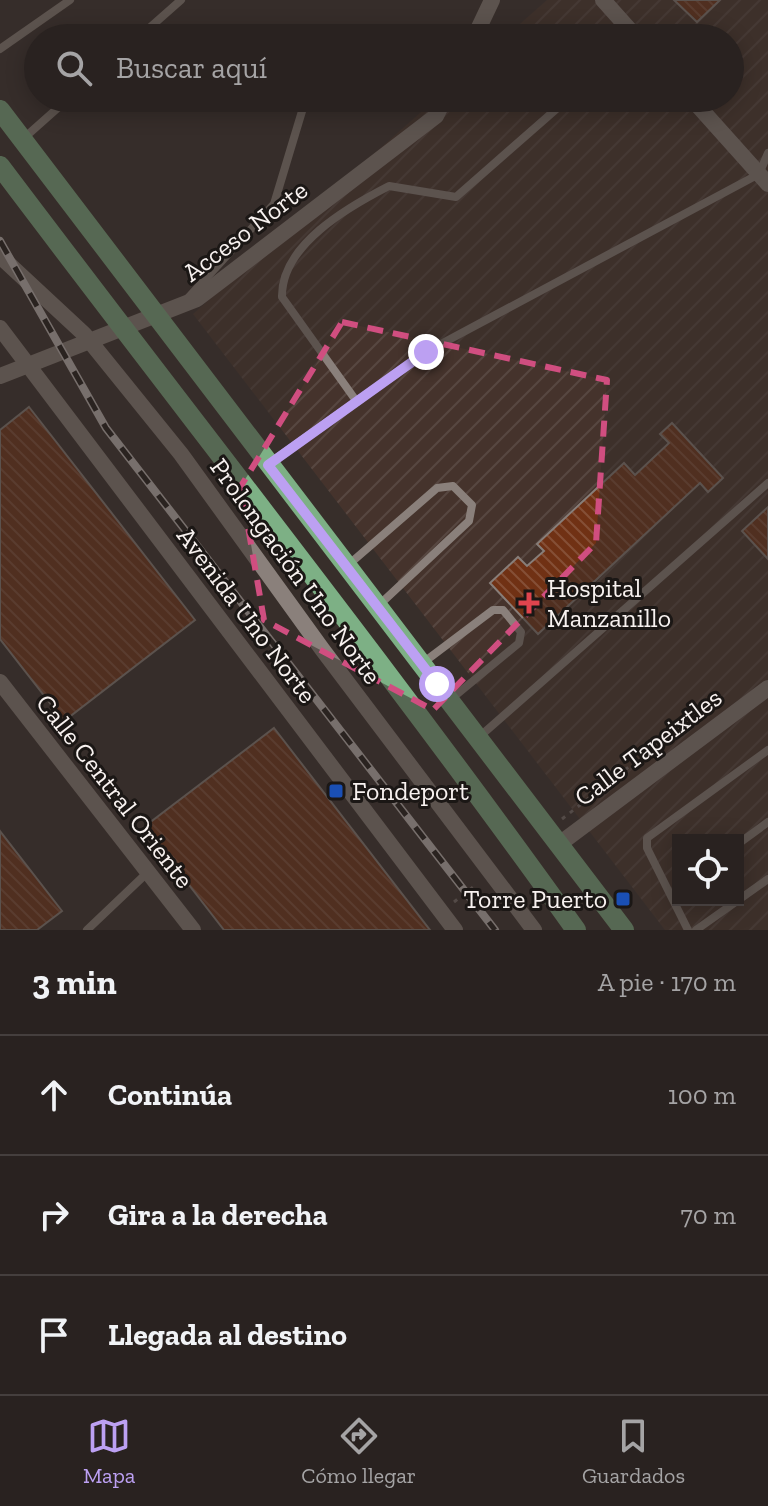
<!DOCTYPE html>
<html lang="es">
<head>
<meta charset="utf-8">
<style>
	body { margin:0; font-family:"Zilla Slab",serif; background:#352f2d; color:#f1f3f6 }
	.controls { position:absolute; right:24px; bottom:24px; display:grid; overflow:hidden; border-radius:0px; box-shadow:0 4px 20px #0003 }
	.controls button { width:72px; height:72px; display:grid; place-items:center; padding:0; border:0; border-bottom:2px solid #453f3e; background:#292220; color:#f1f3f6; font:40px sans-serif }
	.stop { position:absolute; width:24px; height:24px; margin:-18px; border:6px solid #bca0f2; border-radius:50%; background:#fff }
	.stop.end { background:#bca0f2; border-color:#fff; box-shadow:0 2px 8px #0008 }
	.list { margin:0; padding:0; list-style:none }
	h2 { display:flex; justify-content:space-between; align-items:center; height:104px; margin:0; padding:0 32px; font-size:34px }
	h2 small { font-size:26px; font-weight:400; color:#a5a4a5 }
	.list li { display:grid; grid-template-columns:52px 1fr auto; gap:24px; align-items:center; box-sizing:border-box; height:120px; padding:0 32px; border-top:2px solid #453f3e }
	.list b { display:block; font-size:30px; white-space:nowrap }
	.list em { font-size:26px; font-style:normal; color:#a5a4a5 }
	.icon { flex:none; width:44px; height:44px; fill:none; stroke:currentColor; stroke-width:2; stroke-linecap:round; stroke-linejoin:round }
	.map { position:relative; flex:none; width:768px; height:930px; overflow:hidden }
	.search { position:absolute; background:#292220; box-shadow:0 4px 20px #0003; left:24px; right:24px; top:24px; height:88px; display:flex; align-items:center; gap:20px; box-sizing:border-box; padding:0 28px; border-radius:44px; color:#a5a4a5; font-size:30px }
	.sheet { height:464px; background:#292220 }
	nav { display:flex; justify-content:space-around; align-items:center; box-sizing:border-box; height:112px; border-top:2px solid #453f3e; background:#292220; font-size:22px; color:#a5a4a5 }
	nav a { display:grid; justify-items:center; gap:4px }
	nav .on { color:#bca0f2 }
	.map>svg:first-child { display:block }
	.industrial { fill:url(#industrial-furrows); fill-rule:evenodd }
	.building { fill:url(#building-back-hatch); stroke:#887e79; stroke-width:2 }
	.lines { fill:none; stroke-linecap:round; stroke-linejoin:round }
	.path { stroke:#766e6b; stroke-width:3; stroke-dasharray:4 6; stroke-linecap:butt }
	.lane { stroke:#8a807b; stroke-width:8 }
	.street { stroke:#8a807b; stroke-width:16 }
	.primary { stroke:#7db085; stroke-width:20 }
	.rail-casing { stroke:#c5bebc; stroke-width:8 }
	.rail { stroke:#1b1715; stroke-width:5; stroke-dasharray:15; stroke-linecap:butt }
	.route { stroke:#bca0f2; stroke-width:10 }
	.marked { fill:none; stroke:#d04e80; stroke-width:6; stroke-dasharray:16 10; stroke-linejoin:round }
	.health-dot { fill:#e0444e; stroke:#1b1715; stroke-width:3 }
	.transit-dot { fill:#1a4fb4; stroke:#1b1715; stroke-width:3 }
	.labels { text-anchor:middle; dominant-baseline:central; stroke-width:6; stroke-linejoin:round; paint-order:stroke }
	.street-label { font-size:26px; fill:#f8f2f0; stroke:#1b1715 }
	.poi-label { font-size:26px; fill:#f8f2f0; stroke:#1b1715; text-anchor:start }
</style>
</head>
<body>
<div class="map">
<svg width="768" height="930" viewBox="0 0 768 930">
	<defs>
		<pattern id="industrial-furrows" width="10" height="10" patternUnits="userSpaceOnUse" patternTransform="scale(2)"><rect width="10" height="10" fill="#45332c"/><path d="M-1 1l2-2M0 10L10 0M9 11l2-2" fill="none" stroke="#574741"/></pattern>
		<pattern id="building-back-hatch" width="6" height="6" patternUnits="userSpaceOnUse" patternTransform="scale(2)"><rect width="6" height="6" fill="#703114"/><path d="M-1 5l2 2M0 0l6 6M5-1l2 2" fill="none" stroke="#854f36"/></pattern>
	</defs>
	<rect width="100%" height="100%" fill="#372e2a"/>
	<path class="industrial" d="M547,0H768V930H665L193,314L437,98H730V38H504ZM678,840H738V900H678Z"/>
	<path class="building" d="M674,0H720L697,22Z
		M29,407L195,620L64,721L0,639V430Z
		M672,423L723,478L708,492L700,483L538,634L490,583L518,557L527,566L544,551L537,544L624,463L635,475L669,443L660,434Z
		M768,507V559L742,531Z
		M274,728L430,930H224L144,827Z
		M0,831L62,911L37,930H0Z"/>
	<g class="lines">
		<path class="path" d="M562,819L644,755
			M454,902L477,884"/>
		<path class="lane" d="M138,38L181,0
			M0,49L70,0
			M24,138L69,98
			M188,298L274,204L306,98
			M357,402L282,297C281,245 348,207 389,186L456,197L569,98
			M268,464L426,352L759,174L768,153
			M347,566L437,488L453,486L472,505L469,521L378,606
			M424,662L493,610H503L521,632L519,643L450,700
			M478,738L768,483
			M738,844L768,822
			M87,930L148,872
			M688,930L647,848V838L768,750
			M696,930L768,879"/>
		<path class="street" d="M603,0L637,38
			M474,38L492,0
			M691,98L768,184
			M0,256L84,334L181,454L322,649L534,930
			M0,328L455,930
			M0,376L197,299L436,116L445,98
			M0,682L193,930
			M558,845L768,688"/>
		<path class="primary" d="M0,110L624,930
			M0,166C192,421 390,670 576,930"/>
		<defs>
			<path id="rail" d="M0,241L106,428L495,930"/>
		</defs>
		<use href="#rail" class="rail-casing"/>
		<use href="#rail" class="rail"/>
	</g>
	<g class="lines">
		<path class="route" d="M426,352L268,465L437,684"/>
	</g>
	<path d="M0 0H768V930H0ZM342,322L607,380L596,543L433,710L264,620L241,486Z" fill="#372e2a" fill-opacity=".55" fill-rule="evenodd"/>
	<path class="marked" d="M342,322L607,380L596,543L433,710L264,620L241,486Z"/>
	<path class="health-dot" d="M525 591h8v8h8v8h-8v8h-8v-8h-8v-8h8z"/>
	<g class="transit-dot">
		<rect x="328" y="783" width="16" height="16" rx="4"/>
		<rect x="615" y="891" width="16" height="16" rx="4"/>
	</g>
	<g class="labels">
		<g class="street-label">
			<text transform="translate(245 231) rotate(-37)">Acceso Norte</text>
			<text transform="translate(296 571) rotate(54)">Prolongación Uno Norte</text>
			<text transform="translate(247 615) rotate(53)">Avenida Uno Norte</text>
			<text transform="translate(648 747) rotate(-37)">Calle Tapeixtles</text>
			<text transform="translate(115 791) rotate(52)">Calle Central Oriente</text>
		</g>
		<g class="poi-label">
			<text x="547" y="588">Hospital<tspan x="547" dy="30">Manzanillo</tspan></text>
			<text x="352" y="791">Fondeport</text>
			<text x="607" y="899" text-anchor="end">Torre Puerto</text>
		</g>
	</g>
</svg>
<div class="controls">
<button><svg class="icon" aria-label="locate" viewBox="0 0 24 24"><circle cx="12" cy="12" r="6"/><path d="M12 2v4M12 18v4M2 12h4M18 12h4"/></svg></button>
</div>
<div class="stop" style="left:437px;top:684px"></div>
<div class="stop end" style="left:426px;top:352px"></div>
<div class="search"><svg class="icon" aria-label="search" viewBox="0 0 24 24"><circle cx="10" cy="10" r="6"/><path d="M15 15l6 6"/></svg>Buscar aquí</div>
</div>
<section class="sheet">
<h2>3 min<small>A pie · 170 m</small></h2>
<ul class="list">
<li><svg class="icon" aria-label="ahead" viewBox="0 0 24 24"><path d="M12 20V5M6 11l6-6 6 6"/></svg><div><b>Continúa</b></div><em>100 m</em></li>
<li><svg class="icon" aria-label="right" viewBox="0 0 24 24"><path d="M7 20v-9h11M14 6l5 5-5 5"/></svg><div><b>Gira a la derecha</b></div><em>70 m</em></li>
<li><svg class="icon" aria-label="arrive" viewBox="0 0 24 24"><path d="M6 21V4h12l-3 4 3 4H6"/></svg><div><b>Llegada al destino</b></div></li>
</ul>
</section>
<nav>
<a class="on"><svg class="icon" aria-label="map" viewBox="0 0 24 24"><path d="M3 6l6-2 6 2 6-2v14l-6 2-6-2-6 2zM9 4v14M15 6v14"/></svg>Mapa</a>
<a><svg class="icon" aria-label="directions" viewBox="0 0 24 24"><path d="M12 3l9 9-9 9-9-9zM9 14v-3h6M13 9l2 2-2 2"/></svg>Cómo llegar</a>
<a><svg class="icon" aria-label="saved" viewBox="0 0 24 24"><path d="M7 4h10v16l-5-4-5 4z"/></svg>Guardados</a>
</nav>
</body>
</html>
